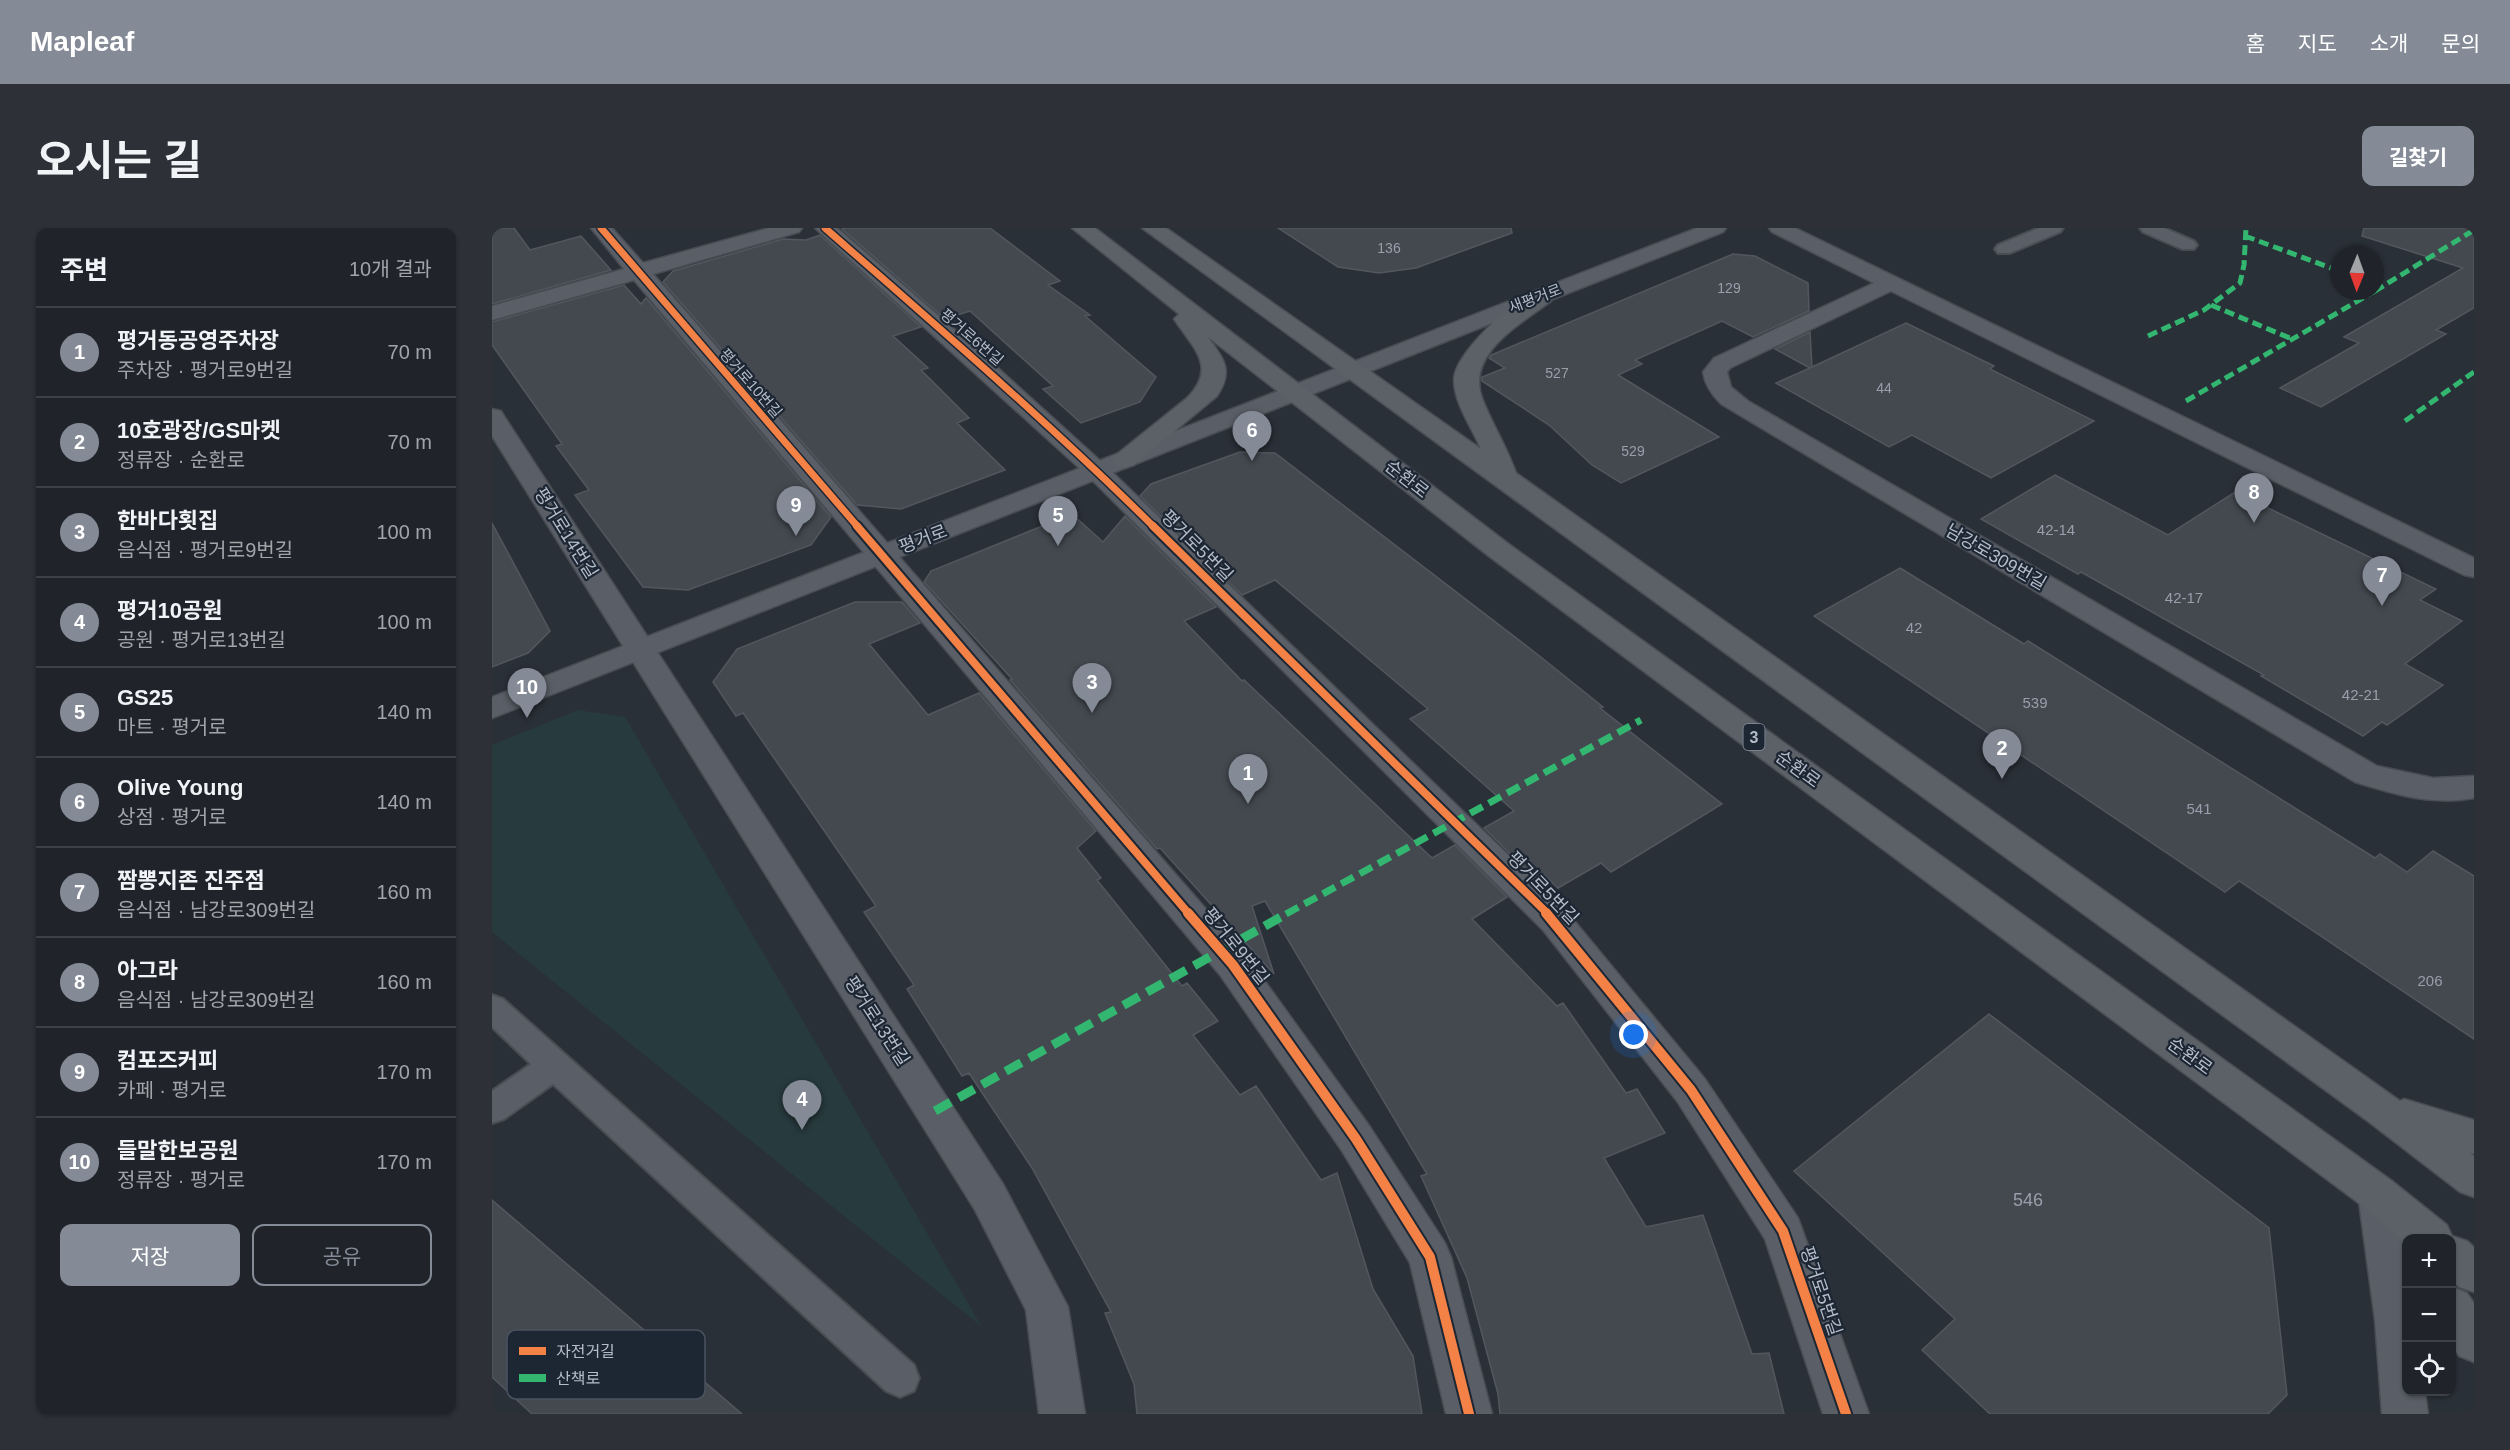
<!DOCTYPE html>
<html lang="ko">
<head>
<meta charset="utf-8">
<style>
	body { margin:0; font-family:Helvetica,"Noto Sans KR",sans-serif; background:#2d3036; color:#f1f3f6 }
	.controls { position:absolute; right:18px; bottom:18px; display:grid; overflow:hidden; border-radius:12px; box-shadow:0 2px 4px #0004 }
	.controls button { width:54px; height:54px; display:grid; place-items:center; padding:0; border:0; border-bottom:2px solid #3d4147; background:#20242a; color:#f1f3f6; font:30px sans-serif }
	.compass { position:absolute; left:1838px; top:18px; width:54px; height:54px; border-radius:50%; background:#20242a; box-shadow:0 2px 4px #0004; rotate:181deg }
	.you { position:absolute; left:1142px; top:807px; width:21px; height:21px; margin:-15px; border:4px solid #fff; border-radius:50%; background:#1a73e8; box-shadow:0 0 0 9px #1a73e833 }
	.badge { display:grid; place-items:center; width:39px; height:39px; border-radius:50%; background:#848b96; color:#fff; font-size:20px; font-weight:700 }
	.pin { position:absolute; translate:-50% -50px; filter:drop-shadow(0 2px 3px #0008) }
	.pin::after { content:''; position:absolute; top:32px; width:21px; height:18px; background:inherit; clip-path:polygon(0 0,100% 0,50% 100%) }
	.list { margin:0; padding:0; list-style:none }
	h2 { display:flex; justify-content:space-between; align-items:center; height:78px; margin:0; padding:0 24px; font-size:26px }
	h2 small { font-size:20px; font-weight:400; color:#a2a4a8 }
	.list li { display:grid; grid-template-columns:39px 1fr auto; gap:18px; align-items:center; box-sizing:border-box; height:90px; padding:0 24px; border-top:2px solid #3d4147 }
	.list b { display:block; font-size:22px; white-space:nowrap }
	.list p { margin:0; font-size:20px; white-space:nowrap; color:#a2a4a8 }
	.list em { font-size:20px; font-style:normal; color:#a2a4a8 }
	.actions { display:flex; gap:12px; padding:18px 24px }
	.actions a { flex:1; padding:14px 0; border:2px solid #848b96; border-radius:12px; text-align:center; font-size:21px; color:#848b96 }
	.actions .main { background:#848b96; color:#fff }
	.icon { flex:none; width:33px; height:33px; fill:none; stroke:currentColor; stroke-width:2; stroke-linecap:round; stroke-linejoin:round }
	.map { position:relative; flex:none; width:1982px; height:1186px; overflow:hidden; border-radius:12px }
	header { display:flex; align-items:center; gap:36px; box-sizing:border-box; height:84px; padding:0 30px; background:#848b96; color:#fff }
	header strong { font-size:28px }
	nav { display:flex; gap:33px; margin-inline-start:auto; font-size:21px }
	.intro { display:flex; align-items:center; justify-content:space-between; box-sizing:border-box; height:144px; padding:0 36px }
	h1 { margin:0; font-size:42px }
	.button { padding:15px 27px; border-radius:12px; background:#848b96; color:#fff; font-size:21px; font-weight:700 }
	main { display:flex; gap:36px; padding:0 36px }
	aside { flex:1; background:#20242a; border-radius:12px; box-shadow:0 2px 4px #0004 }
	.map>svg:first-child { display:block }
	.green { fill:#273a3e }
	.building { fill:#444950; stroke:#52575f; stroke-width:1.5 }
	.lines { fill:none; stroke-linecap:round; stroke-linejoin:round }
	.service-casing { stroke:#484c53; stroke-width:4 }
	.minor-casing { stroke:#484c53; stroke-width:3 }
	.tertiary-casing { stroke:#484c53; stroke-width:3 }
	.primary-casing { stroke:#484c55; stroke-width:3 }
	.service { fill:#5a5e66; fill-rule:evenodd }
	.minor { fill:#5a5e66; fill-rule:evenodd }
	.tertiary { fill:#5a5e66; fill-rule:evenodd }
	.primary { fill:#5c6168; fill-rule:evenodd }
	.quiet-far2 { stroke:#33b770; stroke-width:5; stroke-dasharray:10 5; stroke-linecap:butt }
	.quiet-far1 { stroke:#33b770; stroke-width:7; stroke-dasharray:14 7; stroke-linecap:butt }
	.quiet { stroke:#33b770; stroke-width:9; stroke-dasharray:18 9; stroke-linecap:butt }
	.cycleway-far2-casing { stroke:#1d2633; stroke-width:10 }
	.cycleway-far1-casing { stroke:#1d2633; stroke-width:12 }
	.cycleway-casing { stroke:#1d2633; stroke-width:14 }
	.cycleway-far2 { stroke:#f48246; stroke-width:7 }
	.cycleway-far1 { stroke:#f48246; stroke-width:8 }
	.cycleway { stroke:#f48246; stroke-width:10 }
	.labels { text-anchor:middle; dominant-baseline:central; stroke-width:4.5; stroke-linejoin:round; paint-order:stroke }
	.far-number-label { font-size:14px; fill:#989fab }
	.far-street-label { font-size:15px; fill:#b4bcc9; stroke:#1d2633 }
	.number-label { font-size:15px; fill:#989fab }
	.shield { fill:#1d2633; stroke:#878f9c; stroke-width:1.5 }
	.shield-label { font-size:16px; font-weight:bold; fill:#b4bcc9 }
	.street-label { font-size:18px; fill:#b4bcc9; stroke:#1d2633 }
	.near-number-label { font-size:18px; fill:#989fab }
	.key { fill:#1d2633; stroke:#4a5360; stroke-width:1.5 }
	.key-label { font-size:16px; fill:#b4bcc9 }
</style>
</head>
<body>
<header>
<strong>Mapleaf</strong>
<nav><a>홈</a><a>지도</a><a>소개</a><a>문의</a></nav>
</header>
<div class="intro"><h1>오시는 길</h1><a class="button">길찾기</a></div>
<main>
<aside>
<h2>주변<small>10개 결과</small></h2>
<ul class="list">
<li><span class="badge">1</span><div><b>평거동공영주차장</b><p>주차장 · 평거로9번길</p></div><em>70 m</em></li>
<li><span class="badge">2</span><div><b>10호광장/GS마켓</b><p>정류장 · 순환로</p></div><em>70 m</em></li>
<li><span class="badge">3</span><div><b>한바다횟집</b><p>음식점 · 평거로9번길</p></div><em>100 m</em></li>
<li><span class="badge">4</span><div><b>평거10공원</b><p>공원 · 평거로13번길</p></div><em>100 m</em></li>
<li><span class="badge">5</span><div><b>GS25</b><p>마트 · 평거로</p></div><em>140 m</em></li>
<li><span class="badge">6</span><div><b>Olive Young</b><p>상점 · 평거로</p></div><em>140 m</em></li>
<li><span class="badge">7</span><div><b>짬뽕지존 진주점</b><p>음식점 · 남강로309번길</p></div><em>160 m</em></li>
<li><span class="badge">8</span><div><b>아그라</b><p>음식점 · 남강로309번길</p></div><em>160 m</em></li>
<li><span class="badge">9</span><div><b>컴포즈커피</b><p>카페 · 평거로</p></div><em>170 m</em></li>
<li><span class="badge">10</span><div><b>들말한보공원</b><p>정류장 · 평거로</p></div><em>170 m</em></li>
</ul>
<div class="actions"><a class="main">저장</a><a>공유</a></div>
</aside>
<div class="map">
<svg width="1982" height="1186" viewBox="0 0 1982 1186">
	<rect width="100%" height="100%" fill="#2a3038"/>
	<path class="green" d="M86,482L133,489L490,1099L0,704V517Z"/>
	<path class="building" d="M0,0H22L38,22L89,8L119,42L0,76Z
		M353,0H498L568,53L556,57L598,87L593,88L664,149L648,174L589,195L551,161L561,158L478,83L453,91L350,1Z
		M786,0H1019L1020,5L924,40L887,45L846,39Z
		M1872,0H1982V80L1944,102L1954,106L1829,179L1788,160L1867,115L1852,109L1971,40L1870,8Z
		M328,7L429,99L401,108L436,140L429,142L477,190L465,195L513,242L409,281L365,277L171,54L181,43L291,11L314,12Z
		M1241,26L1263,28L1316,55L1317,83L1261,109L1230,93L1143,132L1150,136L1126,147L1227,209L1129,255L1100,237L1057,197L990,153V149L1013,140L997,130L999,127Z
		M132,57L149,76L154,70L339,289L319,317L196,362L151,359L83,267L97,262L64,218L70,216L0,117V94Z
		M1414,95L1502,138L1498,141L1602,193L1499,250L1420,207L1397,219L1284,155L1318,140L1283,121L1318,104L1320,139Z
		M748,224L783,225L1045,426L1111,479L1108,480L1230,576L1119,644L1109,635L1066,660L1052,647L1044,651L992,600L1022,583L918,491L936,481L783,352L750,367L648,268L659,256Z
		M1563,247L1676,307L1743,264L1944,361L1928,372L1970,393L1913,436L1951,457L1895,497L1890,494L1871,508L1769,448L1772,447L1589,344L1586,346L1489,291Z
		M580,286L611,314L633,288L724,379L692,393L750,453L752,452L940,630L963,617L1015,669L980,691L1065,778L1071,775L1134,865L1145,861L1173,905L1112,930L1154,999L1211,987L1260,1126L1277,1125L1292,1186H1008L1006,1166L975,1050L929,948L935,946L773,673L760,678L782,746L668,620L665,621L518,452L520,451L432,354L439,343Z
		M0,295L58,403L36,425L0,439Z
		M1408,340L1532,416L1536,413L1883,630L1888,626L1915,644L1941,623L1982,648V811L1747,653L1733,664L1322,388Z
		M363,374H410L428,395L377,416L436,487L487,465L604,603L585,620L609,650L605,652L690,758L695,755L726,793L701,807L748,867L764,858L829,952L845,945L881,1061L921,1128L930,1186H645L642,1156L613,1085L619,1084L540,940L477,845L470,848L415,761L422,757L372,684L384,678L251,485L244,488L221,454L245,421Z
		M1497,786L1777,1000L1795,1167L1776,1186H1498L1430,1122L1463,1091L1302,943Z
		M0,972L250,1186H40L0,1149Z"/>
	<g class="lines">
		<defs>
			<path id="service" d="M1547,0H1571L1568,4L1518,25H1506L1503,21L1506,17Z
				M1648,0H1672L1702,13L1705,17L1702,21H1690L1651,4Z
				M0,767L11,771L422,1137L427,1150L422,1163L408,1169L394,1163L61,856L12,891L0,895V863L39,836L0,799Z"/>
			<path id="minor" d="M99,0H120L151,35L277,0H310L307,4L161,46L754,727L878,899L953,1015L959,1029L1000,1186H954L918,1035L850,923L728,747L142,52L0,92V78L132,41Z
				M323,0H345L486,122L614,238L1075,684L1213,851L1306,990L1377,1186H1331L1273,1011L1185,873L1051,702L596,248Z
				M1277,0H1303L1982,330V349L1972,347L1399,63L1238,140L1235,144L1239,159L1256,173L1885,538L1941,550L1982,548V570C1940,578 1902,566 1863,554L1229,176C1220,167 1213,157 1211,144L1222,130L1382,55L1280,4Z
				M0,181L9,183L12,188L511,956L576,1079L593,1186H547L534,1082L483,982L0,208Z
				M1886,948L1900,953C1924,1003 1914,1106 1914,1164H1933L1936,1186H1890L1883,1092L1866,966L1872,953Z"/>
			<path id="tertiary" d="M1205,0H1234L1231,4L0,490V469Z"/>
			<path id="primary" d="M580,0H603L1018,317L1900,953L1955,997L1960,1008L1975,1013L1982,1019V1064L1967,1059L1960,1052V1010H1914V1014L1872,979L998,329L716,109C732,132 742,142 725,168L642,237L633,240L624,237L620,232L624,227L695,170C726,139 701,120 682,91L687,86Z
				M650,0H674L989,221C980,200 962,175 962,152C962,126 1022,71 1045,63C1050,61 1054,62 1059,63L1062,68L1059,73C1029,96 974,125 990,170C1000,196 1015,219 1024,245L1908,873L1912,871L1982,892V926L1978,925L1982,928V969L1968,964L1877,894Z
				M1960,1059L1975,1065L1982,1075V1134L1967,1128L1960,1117Z"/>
		</defs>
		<use href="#service" class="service-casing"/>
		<use href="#minor" class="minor-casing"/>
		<use href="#tertiary" class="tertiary-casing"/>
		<use href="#primary" class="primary-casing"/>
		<use href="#service" class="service"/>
		<use href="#minor" class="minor"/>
		<use href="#tertiary" class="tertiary"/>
		<use href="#primary" class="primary"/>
		<path class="quiet-far2" d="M1753,8L1847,43
			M1883,63L1982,2
			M1719,77L1800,111
			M1656,108L1712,82L1748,55L1752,37L1754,0
			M1694,173L1883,63
			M1913,193L1982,144"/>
		<path class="quiet-far1" d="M794,686L1149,492"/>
		<path class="quiet" d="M443,883L796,685"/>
		<defs>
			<path id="cycleway-far2" d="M109,0L366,299
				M333,0C445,98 557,195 662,299"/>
			<path id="cycleway-far1" d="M365,298L697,686
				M661,298L1056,686"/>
			<path id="cycleway" d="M696,685L741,737L864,911L938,1029L977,1186
				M1054,685L1199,862L1291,1003L1354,1186"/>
		</defs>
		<use href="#cycleway-far2" class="cycleway-far2-casing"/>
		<use href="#cycleway-far1" class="cycleway-far1-casing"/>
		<use href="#cycleway" class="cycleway-casing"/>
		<use href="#cycleway-far2" class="cycleway-far2"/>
		<use href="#cycleway-far1" class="cycleway-far1"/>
		<use href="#cycleway" class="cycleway"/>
	</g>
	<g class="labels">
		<g class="far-number-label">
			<text x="897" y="20">136</text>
			<text x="1237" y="60">129</text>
			<text x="1065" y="145">527</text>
			<text x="1392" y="160">44</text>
			<text x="1141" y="223">529</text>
		</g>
		<g class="far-street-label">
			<text transform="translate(1043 70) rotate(-21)">새평거로</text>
			<text transform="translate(480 109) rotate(41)">평거로6번길</text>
			<text transform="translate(259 155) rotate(49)">평거로10번길</text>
		</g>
		<g class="number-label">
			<text x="1564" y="301">42-14</text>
			<text x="1692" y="369">42-17</text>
			<text x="1422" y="399">42</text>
			<text x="1869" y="466">42-21</text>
			<text x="1543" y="474">539</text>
			<text x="1707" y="580">541</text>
			<text x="1938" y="752">206</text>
		</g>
		<rect class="shield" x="1251.5" y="496" width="21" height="26" rx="4.5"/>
		<g class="shield-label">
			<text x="1262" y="509">3</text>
		</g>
		<g class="street-label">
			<text transform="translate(915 251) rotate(38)">순환로</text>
			<text transform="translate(74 305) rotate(58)">평거로14번길</text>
			<text transform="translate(431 311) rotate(-21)">평거로</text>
			<text transform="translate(705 318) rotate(45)">평거로5번길</text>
			<text transform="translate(1504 329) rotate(30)">남강로309번길</text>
			<text transform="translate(1306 541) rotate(36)">순환로</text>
			<text transform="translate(1051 660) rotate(46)">평거로5번길</text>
			<text transform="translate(744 718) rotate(51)">평거로9번길</text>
			<text transform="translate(385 793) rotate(57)">평거로13번길</text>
			<text transform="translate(1698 828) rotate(36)">순환로</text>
			<text transform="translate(1329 1063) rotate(71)">평거로5번길</text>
		</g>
		<g class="near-number-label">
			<text x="1536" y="972">546</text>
		</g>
	</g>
	<rect x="15" y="1102" width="198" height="69" rx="9" class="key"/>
	<rect x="27" y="1119" width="27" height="8" fill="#f48246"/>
	<rect x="27" y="1146" width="27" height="8" fill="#33b770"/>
	<g class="key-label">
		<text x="64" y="1129">자전거길</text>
		<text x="64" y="1156">산책로</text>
	</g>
</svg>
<div class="controls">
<button>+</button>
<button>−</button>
<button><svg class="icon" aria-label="locate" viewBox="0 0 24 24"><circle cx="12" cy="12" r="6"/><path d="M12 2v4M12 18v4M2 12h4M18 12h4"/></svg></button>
</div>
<svg class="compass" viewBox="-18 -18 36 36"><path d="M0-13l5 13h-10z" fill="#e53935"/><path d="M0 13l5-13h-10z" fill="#a2a4a8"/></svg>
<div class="you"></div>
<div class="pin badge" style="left:756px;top:576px">1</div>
<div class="pin badge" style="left:1510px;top:551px">2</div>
<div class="pin badge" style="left:600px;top:485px">3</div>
<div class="pin badge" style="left:310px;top:902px">4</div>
<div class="pin badge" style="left:566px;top:318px">5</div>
<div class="pin badge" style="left:760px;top:233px">6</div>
<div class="pin badge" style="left:1890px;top:378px">7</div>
<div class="pin badge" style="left:1762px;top:295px">8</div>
<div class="pin badge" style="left:304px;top:308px">9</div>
<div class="pin badge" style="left:35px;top:490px">10</div>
</div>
</main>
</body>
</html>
